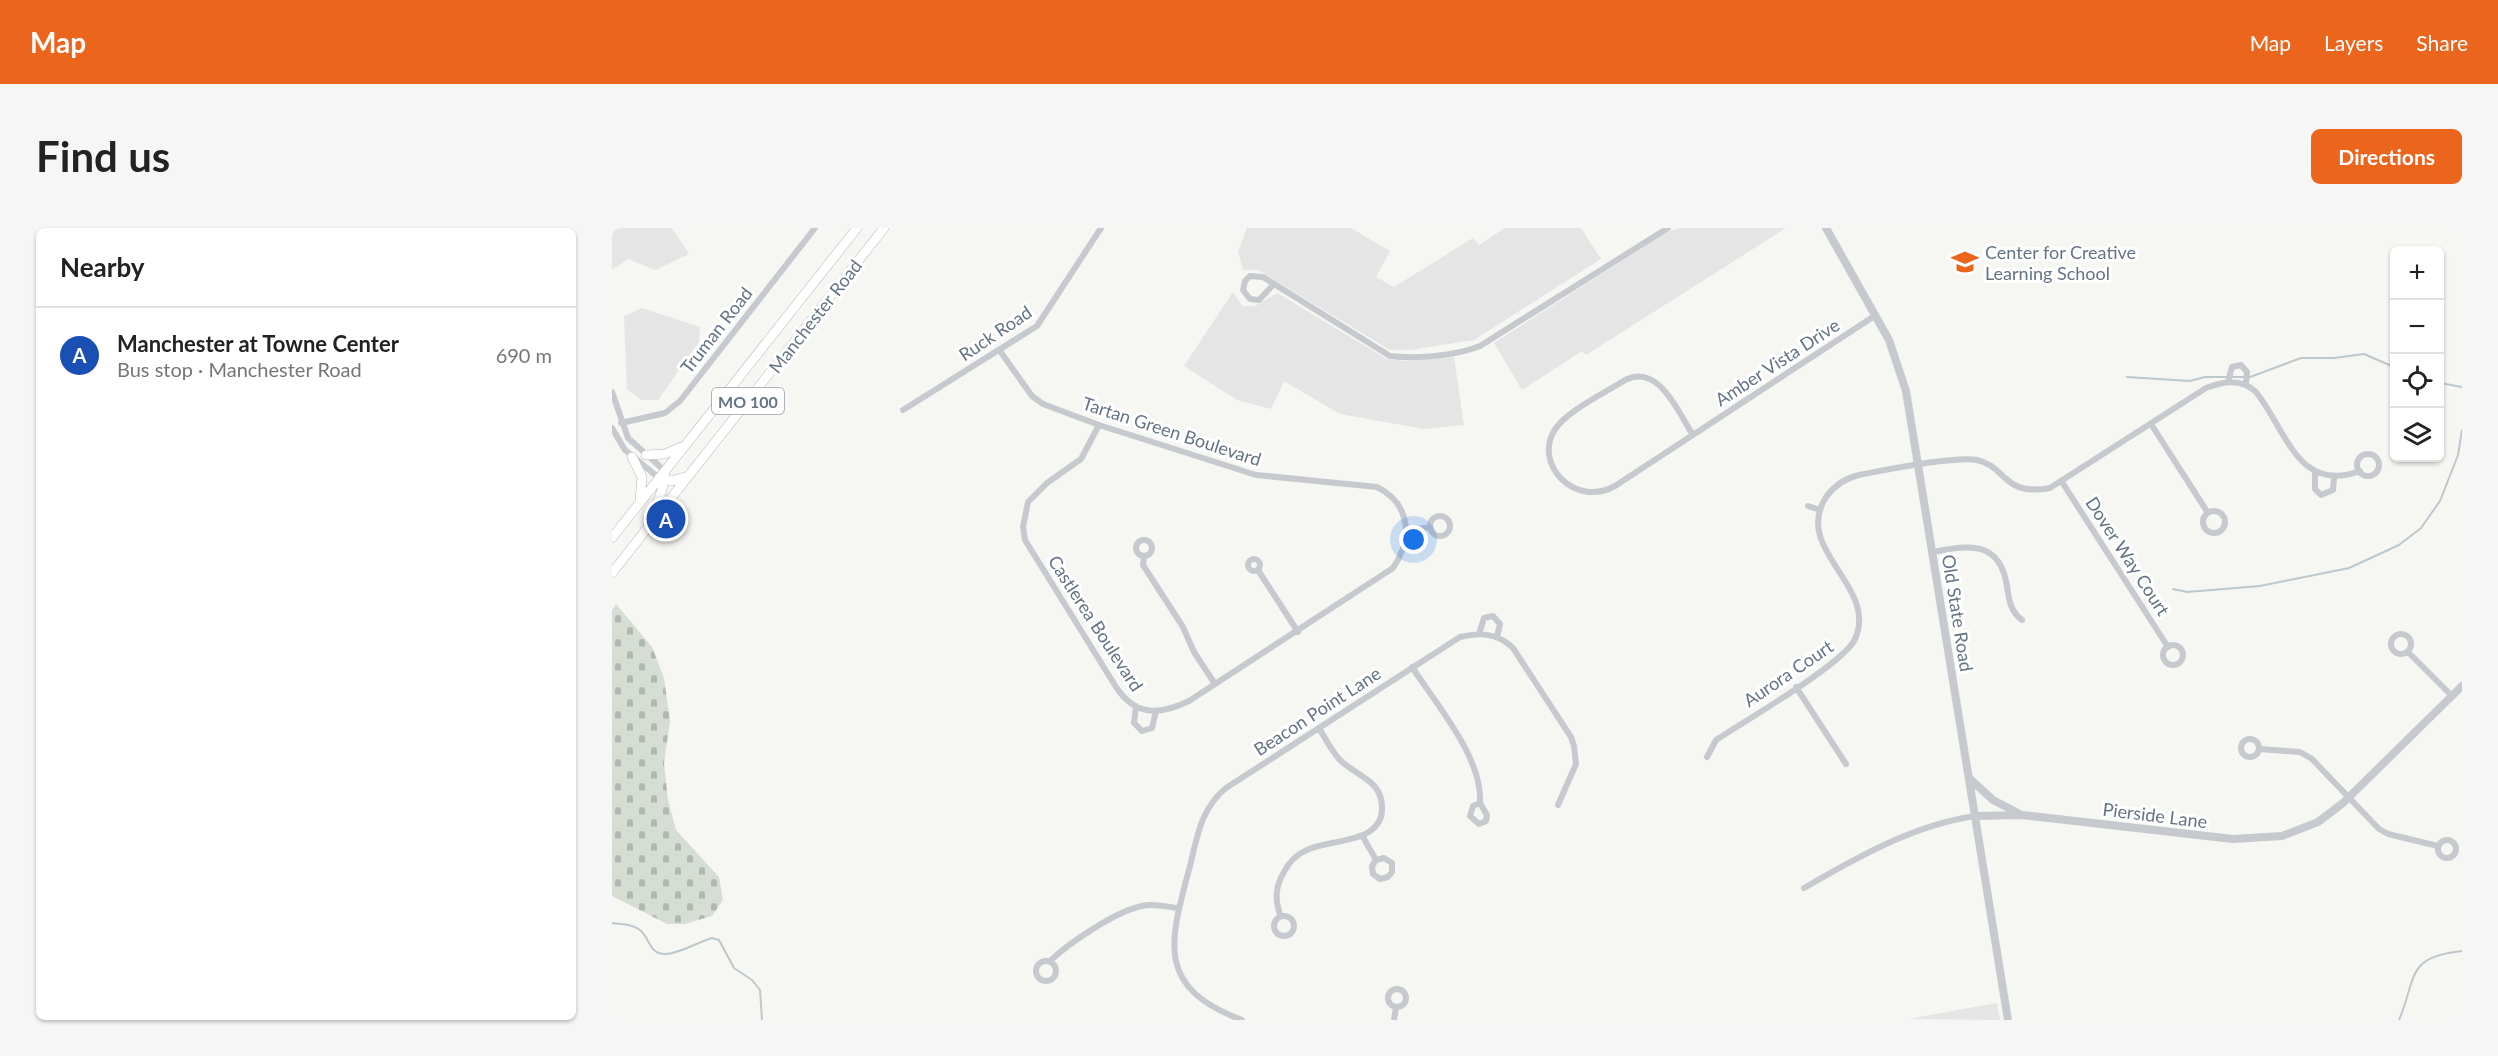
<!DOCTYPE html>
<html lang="en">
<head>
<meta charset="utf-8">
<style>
	body { margin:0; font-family:Lato,sans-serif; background:#f6f6f6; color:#222 }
	.controls { position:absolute; right:18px; top:18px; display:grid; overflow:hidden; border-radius:9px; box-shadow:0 2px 4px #0004 }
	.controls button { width:54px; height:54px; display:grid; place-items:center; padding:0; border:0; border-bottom:2px solid #e0e0e0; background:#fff; color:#222; font:30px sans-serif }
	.you { position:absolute; left:802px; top:312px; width:21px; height:21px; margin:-15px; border:4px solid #fff; border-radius:50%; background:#1a73e8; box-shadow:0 0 0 9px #1a73e833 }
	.badge { display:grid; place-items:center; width:39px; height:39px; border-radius:50%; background:#ec651d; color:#fff; font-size:20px; font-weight:700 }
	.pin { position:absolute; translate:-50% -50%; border:3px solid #fff; box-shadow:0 2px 6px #0006 }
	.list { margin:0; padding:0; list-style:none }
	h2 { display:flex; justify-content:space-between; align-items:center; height:78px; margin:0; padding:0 24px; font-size:26px }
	h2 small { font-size:20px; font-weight:400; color:#767676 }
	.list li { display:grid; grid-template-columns:39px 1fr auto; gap:18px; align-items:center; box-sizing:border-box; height:96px; padding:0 24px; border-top:2px solid #e0e0e0 }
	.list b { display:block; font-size:22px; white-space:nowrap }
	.list p { margin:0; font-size:20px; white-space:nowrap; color:#767676 }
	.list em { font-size:20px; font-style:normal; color:#767676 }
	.icon { flex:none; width:33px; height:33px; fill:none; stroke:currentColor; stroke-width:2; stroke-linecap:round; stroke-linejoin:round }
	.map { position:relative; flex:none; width:1850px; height:792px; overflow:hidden; border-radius:9px }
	header { display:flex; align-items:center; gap:36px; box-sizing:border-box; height:84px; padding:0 30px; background:#ec651d; color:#fff }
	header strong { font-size:28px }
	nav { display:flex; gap:33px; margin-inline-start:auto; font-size:21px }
	.intro { display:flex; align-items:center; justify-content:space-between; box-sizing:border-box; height:144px; padding:0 36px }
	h1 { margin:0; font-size:42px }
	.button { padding:15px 27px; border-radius:9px; background:#ec651d; color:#fff; font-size:21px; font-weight:700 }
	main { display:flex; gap:36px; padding:0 36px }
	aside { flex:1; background:#fff; border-radius:9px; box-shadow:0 2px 4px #0004 }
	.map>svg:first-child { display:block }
	.built { fill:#e4e5e4 }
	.cemetery { fill:url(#cemetery-stones) }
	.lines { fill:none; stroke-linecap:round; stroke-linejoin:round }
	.stream { stroke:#bdc8cd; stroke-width:2 }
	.trunk-casing { stroke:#b6b9bd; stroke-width:10 }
	.minor { stroke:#c6c9cd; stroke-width:6 }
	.tertiary { stroke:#c6c9cd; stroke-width:8 }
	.trunk { stroke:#fff; stroke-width:9 }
	.labels { text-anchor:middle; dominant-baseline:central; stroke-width:6; stroke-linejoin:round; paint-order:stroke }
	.shield { fill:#fff; stroke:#929daa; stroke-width:1.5 }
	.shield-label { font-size:16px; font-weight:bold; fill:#647385 }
	.poi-label { font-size:18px; fill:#647385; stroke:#fff; text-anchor:start }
	.street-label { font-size:18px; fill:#647385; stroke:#fff }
</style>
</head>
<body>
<header>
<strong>Map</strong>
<nav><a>Map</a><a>Layers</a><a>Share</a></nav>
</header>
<div class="intro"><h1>Find us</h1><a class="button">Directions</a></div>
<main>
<aside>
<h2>Nearby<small></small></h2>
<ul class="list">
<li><span class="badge" style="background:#1a4fb4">A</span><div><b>Manchester at Towne Center</b><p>Bus stop · Manchester Road</p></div><em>690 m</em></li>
</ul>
</aside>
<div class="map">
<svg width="1850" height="792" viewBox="0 0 1850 792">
	<defs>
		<pattern id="cemetery-stones" width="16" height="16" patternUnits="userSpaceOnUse" patternTransform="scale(1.5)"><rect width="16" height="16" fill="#d6ded4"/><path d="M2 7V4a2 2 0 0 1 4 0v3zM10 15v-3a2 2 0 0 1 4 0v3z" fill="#b1b8b2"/></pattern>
	</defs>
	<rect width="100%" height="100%" fill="#f6f6f3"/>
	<path class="built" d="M0,0H60L77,26L43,42L16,31L0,42Z
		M635,0H739L778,23L764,49L782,59L861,10L867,17L893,0H969L989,31L862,112L798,122H778L646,42H631L626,23Z
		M1068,0H1174L974,127L970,123L910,162L882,115L1055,4Z
		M621,64L630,78H643L665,65L775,131L791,133L842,129L852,197L812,201L728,186L672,153L659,181L625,172L572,138Z
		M30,80L88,99L87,114L46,172H29L15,161L12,88Z
		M1385,775L1388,792L1296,791Z"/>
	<path class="cemetery" d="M4,376L40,419L52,450L58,493L52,535L56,572L64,602L107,649L111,672L100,688L73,696H55L0,668V382Z"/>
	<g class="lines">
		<path class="stream" d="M1515,149L1578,153L1593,149H1638L1689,130H1722L1752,126L1782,139
			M1828,155L1850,159
			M1561,361L1575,364L1648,358L1737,340L1787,317L1809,300L1828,273L1846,227L1850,202
			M0,695C10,696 20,696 28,702C38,710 37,727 54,726C69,725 86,714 100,710L107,712L122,740L140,752L148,762L150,792
			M1787,792C1805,750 1793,729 1850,723"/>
		<defs>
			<path id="trunk" d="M34,227L53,226L69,219
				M20,229L30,249L28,272
				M47,250L60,253L76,248
				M40,289L50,262L53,243
				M0,310L245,0
				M0,345L272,0"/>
		</defs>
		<use href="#trunk" class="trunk-casing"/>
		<path class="minor" d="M661,57L647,72L638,71L631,62L633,53L638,48L651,49L778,128C805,131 843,128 868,118L1056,0
			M388,123L420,168L431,176L487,197L644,247L765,259C799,276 801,311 781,340L577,473C548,487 524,489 504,459L413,312L411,299L416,274L435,255L469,231L487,197
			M1616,154L1620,139L1629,137L1635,144L1634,156
			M0,164L16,210L53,243
			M291,182L425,98L489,0
			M9,195L53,185L68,173L203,0
			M1539,196L1596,285
			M0,200L13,222L47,250
			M1081,207C1066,184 1047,135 1013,152C993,165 954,183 942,203C922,237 963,280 1003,258L1264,87
			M1745 237a11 11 0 1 1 22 0a11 11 0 1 1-22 0Z
			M1703,246V261L1709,267L1721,262L1722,250
			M1450,254L1556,419
			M1196,278L1208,282
			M1591 294a11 11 0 1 1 22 0a11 11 0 1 1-22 0Z
			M818 298a10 10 0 1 1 20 0a10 10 0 1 1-20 0Z
			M796,302L818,299
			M524 320a8 8 0 1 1 16 0a8 8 0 1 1-16 0Z
			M1322,324C1357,316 1388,313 1395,358C1397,372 1398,383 1410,392
			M532,328L531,337L571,399L582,424L603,456
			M636 337a6 6 0 1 1 12 0a6 6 0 1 1-12 0Z
			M646,342L686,404
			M1779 416a10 10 0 1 1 20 0a10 10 0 1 1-20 0Z
			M867,406L872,390L881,388L888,396L885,409
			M1551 427a10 10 0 1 1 20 0a10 10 0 1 1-20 0Z
			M1796,424L1840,468
			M800,439C824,476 871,530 868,575L861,578L858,588L867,596L874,593L875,587L868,575
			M1184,459L1234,536
			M524,478L522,495L530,503L540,500L544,483
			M1629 520a9 9 0 1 1 18 0a9 9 0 1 1-18 0Z
			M1647,521L1688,524L1700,531L1767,601L1776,606L1826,618
			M1095,529L1104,512C1131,494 1233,435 1243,411C1267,358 1180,322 1214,269C1222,258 1234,250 1247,247C1273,242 1341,228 1365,232C1394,238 1391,269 1438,260L1594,160C1611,153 1630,150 1644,164C1675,203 1686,266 1748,243
			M751,609L764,632L760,638L761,646L768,651L776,649L780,644V635L772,630L764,632
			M1826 621a9 9 0 1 1 18 0a9 9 0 1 1-18 0Z
			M1192,660C1244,630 1303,596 1364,588
			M668,687C663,671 663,659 672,644C677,634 685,626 695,622C719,610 779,617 769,571C765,551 740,545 727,531C719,522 713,510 707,500
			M662 698a10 10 0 1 1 20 0a10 10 0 1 1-20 0Z
			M424 743a10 10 0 1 1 20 0a10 10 0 1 1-20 0Z
			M438,733C457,715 504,683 530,678C541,675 555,679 567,680
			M776 770a9 9 0 1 1 18 0a9 9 0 1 1-18 0Z
			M630,792C542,759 558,713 578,638C585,609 589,580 614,560L848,409C868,404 886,405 901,420L959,509L962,518L964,536L946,577
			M782,792L784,779"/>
		<path class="tertiary" d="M1214,0L1277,112L1294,163L1396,792
			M1358,551L1381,572L1406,585
			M1364,588L1410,587L1621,611L1670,608L1706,594L1731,575L1850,458"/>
		<use href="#trunk" class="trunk"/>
	</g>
	<defs>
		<symbol id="school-bare" viewBox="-9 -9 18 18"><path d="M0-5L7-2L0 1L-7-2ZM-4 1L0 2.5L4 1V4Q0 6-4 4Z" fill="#ec651d" stroke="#fff" stroke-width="2.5" paint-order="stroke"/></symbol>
	</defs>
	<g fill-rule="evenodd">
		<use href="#school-bare" x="1334" y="15" width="38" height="38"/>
	</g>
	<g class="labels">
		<rect class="shield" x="100" y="160" width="72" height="26" rx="4.5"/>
		<g class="shield-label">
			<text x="136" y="173">MO 100</text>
		</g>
		<g class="poi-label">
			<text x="1373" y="24">Center for Creative<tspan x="1373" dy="21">Learning School</tspan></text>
		</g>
		<g class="street-label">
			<text transform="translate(203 88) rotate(-52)">Manchester Road</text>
			<text transform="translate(104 102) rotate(-52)">Truman Road</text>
			<text transform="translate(383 105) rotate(-34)">Ruck Road</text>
			<text transform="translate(1165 134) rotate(-33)">Amber Vista Drive</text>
			<text transform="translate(560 203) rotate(18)">Tartan Green Boulevard</text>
			<text transform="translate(1516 328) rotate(57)">Dover Way Court</text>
			<text transform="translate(1346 385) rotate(81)">Old State Road</text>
			<text transform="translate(484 395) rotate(57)">Castlerea Boulevard</text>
			<text transform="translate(1176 445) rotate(-34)">Aurora Court</text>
			<text transform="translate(705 483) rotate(-33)">Beacon Point Lane</text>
			<text transform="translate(1543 587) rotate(7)">Pierside Lane</text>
		</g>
	</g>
</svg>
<div class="controls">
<button>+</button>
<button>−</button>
<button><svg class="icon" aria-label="locate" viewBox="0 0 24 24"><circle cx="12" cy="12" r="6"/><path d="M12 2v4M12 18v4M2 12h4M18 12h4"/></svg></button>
<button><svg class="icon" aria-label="layers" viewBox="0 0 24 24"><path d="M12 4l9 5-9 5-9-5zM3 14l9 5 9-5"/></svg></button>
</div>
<div class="you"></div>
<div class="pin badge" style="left:54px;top:291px;background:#1a4fb4">A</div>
</div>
</main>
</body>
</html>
